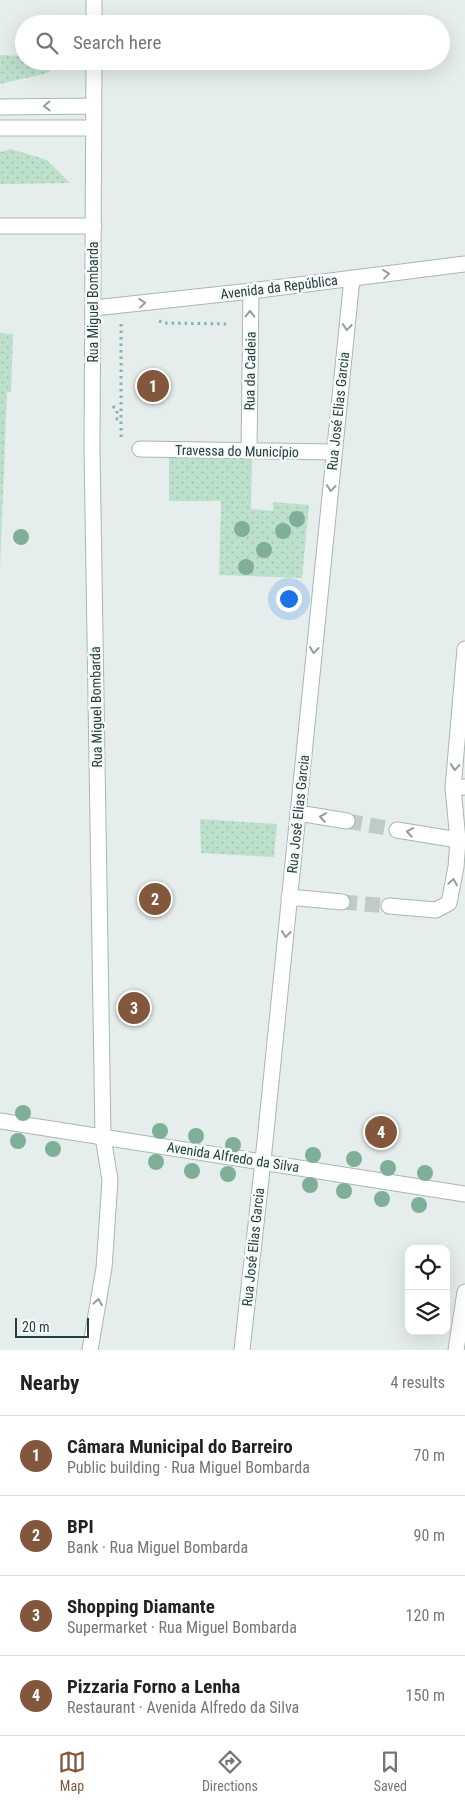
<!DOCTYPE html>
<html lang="en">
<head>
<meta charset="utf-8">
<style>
	body { margin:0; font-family:"Roboto Condensed",sans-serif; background:#f2f2f2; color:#222 }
	.controls { position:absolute; right:15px; bottom:15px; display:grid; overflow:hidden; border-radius:10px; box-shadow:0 5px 20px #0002 }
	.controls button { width:45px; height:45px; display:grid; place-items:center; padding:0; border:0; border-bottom:1px solid #e0e0e0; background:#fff; color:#222; font:25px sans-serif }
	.scale { position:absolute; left:15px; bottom:12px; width:74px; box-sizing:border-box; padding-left:5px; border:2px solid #23413e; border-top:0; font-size:14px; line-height:18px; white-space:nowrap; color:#23413e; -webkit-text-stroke:4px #f6faf9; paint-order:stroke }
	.you { position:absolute; left:288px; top:598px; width:18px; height:18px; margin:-12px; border:4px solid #fff; border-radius:50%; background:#1a73e8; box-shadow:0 0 0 8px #1a73e833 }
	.badge { display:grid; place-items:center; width:32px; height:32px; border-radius:50%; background:#82573c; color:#fff; font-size:16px; font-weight:700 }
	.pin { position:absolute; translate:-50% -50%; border:2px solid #fff; box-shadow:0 1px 5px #0006 }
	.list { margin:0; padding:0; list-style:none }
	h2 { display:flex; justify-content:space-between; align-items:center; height:65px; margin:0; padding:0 20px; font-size:21px }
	h2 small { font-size:16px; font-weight:400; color:#767676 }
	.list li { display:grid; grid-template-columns:32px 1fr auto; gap:15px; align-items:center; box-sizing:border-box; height:80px; padding:0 20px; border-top:1px solid #e0e0e0 }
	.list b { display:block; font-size:19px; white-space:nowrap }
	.list p { margin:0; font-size:16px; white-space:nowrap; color:#767676 }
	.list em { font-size:16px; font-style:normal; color:#767676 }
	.icon { flex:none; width:28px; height:28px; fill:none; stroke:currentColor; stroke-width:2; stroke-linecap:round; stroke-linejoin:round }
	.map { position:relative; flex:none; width:465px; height:1350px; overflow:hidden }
	.search { position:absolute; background:#fff; box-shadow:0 5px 20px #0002; left:15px; right:15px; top:15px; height:55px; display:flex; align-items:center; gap:12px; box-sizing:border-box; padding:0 18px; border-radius:28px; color:#767676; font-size:19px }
	.sheet { height:385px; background:#fff }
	nav { display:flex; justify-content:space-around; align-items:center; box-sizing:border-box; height:70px; border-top:1px solid #e0e0e0; background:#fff; font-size:14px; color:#767676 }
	nav a { display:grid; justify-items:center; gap:2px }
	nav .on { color:#82573c }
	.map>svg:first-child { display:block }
	.grass { fill:url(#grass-dots) }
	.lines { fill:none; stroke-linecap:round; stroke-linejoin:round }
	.minor-tunnel { stroke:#becbc9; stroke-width:15; stroke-dasharray:15 8; stroke-linecap:butt }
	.minor-casing { stroke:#a7b7b4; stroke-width:17 }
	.path { stroke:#84b3ab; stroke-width:3; stroke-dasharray:2.5 4; stroke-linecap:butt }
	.minor { stroke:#fff; stroke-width:15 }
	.tree { fill:#7fae99 }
	.oneway { stroke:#91a09e }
	.labels { text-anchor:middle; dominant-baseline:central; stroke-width:5; stroke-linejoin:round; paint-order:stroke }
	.street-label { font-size:14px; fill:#23413e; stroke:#f6faf9 }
</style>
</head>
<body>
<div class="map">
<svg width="465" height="1350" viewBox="0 0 465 1350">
	<defs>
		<pattern id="grass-dots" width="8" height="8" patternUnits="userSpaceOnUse" patternTransform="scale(1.25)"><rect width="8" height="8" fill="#bde0cc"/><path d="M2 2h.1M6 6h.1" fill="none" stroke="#a2c1b0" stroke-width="1.8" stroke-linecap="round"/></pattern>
	</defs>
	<rect width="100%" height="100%" fill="#e5eeec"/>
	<path class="grass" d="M0,55L24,56V61H61L48,73L0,84Z
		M11,149L47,160L70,183L0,184V152Z
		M0,333L13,334L11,392H7L0,569Z
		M169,457L252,459L251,509L273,511V502L309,505L302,578L219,575L221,501H169Z
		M200,819L277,824L274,857L201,853Z"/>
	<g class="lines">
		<path class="minor-tunnel" d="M347,821L397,830
			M342,902L389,906"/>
		<defs>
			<path id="minor" d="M94,24V0
				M0,107L93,106
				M0,128H93
				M0,226H94
				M94,308L251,291L465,264
				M140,449L334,452
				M249,451L251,291
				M465,649L453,788L465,787
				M298,813L347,821
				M397,830L458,840
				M289,897L342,902
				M389,906L436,910L449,903L456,867L458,840L453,788
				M0,1121L465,1194
				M90,1350L104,1268L110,1180L103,1137L92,448L94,61
				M242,1350L263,1161L352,278
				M456,1350L465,1292"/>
		</defs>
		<use href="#minor" class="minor-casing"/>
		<path class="path" d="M159,321L164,323L230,324
			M121,324V441
			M113,406L117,411V419H122"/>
		<use href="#minor" class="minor"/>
	</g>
	<g class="tree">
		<circle cx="297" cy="519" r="8"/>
		<circle cx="242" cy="529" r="8"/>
		<circle cx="283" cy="531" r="8"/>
		<circle cx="21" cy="537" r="8"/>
		<circle cx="264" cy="550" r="8"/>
		<circle cx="246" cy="567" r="8"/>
		<circle cx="23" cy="1113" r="8"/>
		<circle cx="160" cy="1131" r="8"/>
		<circle cx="196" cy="1136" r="8"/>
		<circle cx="18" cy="1141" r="8"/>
		<circle cx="233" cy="1145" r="8"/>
		<circle cx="53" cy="1149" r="8"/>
		<circle cx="313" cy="1155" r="8"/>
		<circle cx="354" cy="1159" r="8"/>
		<circle cx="156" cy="1162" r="8"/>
		<circle cx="388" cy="1168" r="8"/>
		<circle cx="192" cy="1171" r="8"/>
		<circle cx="425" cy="1173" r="8"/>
		<circle cx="228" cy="1174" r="8"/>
		<circle cx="310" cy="1185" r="8"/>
		<circle cx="344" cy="1191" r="8"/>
		<circle cx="382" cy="1199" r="8"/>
		<circle cx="419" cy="1205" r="8"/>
	</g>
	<defs><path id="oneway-chevron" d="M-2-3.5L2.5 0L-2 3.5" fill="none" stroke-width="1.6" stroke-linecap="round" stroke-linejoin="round" transform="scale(1.25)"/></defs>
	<g class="oneway">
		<use href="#oneway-chevron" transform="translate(47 106) rotate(179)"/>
		<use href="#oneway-chevron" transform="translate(386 274) rotate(-7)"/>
		<use href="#oneway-chevron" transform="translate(142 303) rotate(-6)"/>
		<use href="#oneway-chevron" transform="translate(250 314) rotate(-89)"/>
		<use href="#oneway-chevron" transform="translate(347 327) rotate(96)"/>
		<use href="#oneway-chevron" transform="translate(331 488) rotate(96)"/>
		<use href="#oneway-chevron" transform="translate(314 650) rotate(96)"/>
		<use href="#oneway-chevron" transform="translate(455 767) rotate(95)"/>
		<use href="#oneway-chevron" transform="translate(323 817) rotate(-171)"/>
		<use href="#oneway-chevron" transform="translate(410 832) rotate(-170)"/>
		<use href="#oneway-chevron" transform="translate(453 882) rotate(-80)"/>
		<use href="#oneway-chevron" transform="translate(286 934) rotate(96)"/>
		<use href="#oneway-chevron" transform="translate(98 1302) rotate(-80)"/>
	</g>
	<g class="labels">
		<g class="street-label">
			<text transform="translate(279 287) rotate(-7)">Avenida da República</text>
			<text transform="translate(93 302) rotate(-90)">Rua Miguel Bombarda</text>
			<text transform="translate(250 371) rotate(-89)">Rua da Cadeia</text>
			<text transform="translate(338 411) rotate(-84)">Rua José Elias Garcia</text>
			<text transform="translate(237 451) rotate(1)">Travessa do Município</text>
			<text transform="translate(96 707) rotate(-91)">Rua Miguel Bombarda</text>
			<text transform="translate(298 814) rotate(-84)">Rua José Elias Garcia</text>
			<text transform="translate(233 1157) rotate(9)">Avenida Alfredo da Silva</text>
			<text transform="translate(253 1247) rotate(-84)">Rua José Elias Garcia</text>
		</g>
	</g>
</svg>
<div class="controls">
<button><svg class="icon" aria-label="locate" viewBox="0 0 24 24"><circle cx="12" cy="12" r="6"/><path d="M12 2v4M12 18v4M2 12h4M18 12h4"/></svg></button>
<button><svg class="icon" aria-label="layers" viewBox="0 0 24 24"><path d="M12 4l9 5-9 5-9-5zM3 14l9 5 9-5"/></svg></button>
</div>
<div class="scale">20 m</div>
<div class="you"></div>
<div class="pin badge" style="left:153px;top:386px">1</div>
<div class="pin badge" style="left:155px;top:899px">2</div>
<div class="pin badge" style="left:134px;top:1008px">3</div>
<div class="pin badge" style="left:381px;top:1132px">4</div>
<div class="search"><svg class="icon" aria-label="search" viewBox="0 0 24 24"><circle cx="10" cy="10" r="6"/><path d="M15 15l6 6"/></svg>Search here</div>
</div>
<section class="sheet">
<h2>Nearby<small>4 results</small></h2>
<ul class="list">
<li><span class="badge">1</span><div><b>Câmara Municipal do Barreiro</b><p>Public building · Rua Miguel Bombarda</p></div><em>70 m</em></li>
<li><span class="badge">2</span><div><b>BPI</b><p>Bank · Rua Miguel Bombarda</p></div><em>90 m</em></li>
<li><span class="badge">3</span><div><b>Shopping Diamante</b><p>Supermarket · Rua Miguel Bombarda</p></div><em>120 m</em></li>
<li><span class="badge">4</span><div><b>Pizzaria Forno a Lenha</b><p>Restaurant · Avenida Alfredo da Silva</p></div><em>150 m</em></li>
</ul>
</section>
<nav>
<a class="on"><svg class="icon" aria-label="map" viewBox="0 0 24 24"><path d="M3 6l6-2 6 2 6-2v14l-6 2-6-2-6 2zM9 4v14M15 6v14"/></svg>Map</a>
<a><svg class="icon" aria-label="directions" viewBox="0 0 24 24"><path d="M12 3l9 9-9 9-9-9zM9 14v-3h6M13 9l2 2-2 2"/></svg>Directions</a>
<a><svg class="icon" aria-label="saved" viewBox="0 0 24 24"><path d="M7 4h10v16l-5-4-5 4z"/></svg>Saved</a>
</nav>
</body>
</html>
